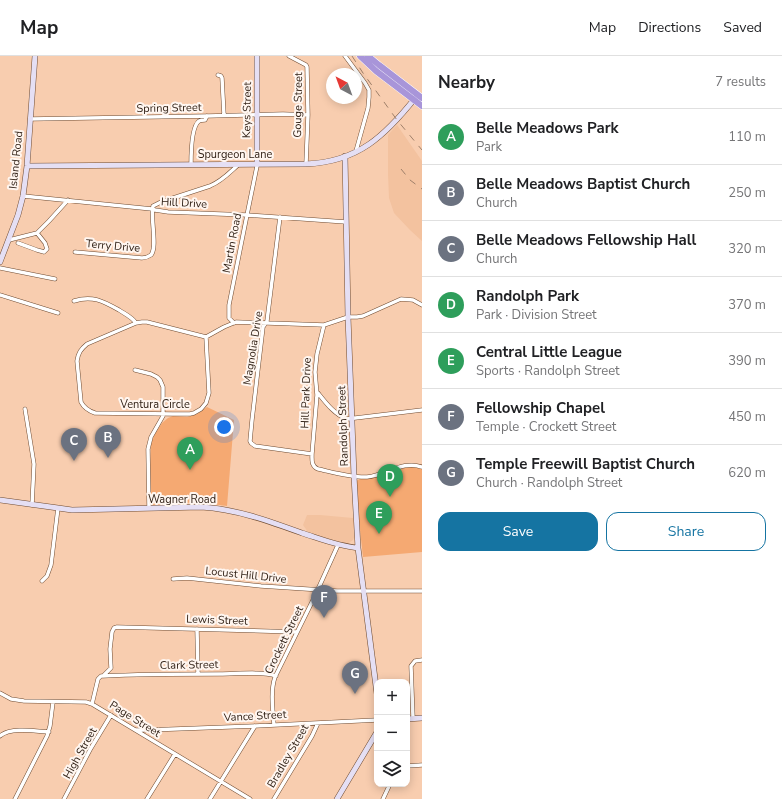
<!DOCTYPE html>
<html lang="en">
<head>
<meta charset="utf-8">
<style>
	body { margin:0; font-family:"Nunito Sans",sans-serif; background:#f6f6f6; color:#202124 }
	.controls { position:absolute; right:12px; bottom:12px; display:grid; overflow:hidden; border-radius:8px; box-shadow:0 2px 10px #0003 }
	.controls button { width:36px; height:36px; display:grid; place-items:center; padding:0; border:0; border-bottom:1px solid #e0e0e0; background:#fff; color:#202124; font:20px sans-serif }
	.compass { position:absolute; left:326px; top:12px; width:36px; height:36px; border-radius:50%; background:#fff; box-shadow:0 2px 10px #0003; rotate:319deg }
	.you { position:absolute; left:224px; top:371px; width:14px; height:14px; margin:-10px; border:3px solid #fff; border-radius:50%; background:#1a73e8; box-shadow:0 0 0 6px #1a73e833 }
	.badge { display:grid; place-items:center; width:26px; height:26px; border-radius:50%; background:#1574a2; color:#fff; font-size:13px; font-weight:700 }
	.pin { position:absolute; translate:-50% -33px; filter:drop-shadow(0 1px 2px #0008) }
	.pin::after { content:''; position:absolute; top:21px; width:14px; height:12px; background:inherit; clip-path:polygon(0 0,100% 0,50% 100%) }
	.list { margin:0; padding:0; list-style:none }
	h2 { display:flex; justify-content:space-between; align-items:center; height:52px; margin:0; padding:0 16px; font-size:17px }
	h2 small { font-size:13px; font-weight:400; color:#757577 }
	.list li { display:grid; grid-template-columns:26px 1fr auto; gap:12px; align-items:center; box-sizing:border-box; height:56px; padding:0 16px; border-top:1px solid #e0e0e0 }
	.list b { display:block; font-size:15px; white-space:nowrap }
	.list p { margin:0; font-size:13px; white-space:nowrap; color:#757577 }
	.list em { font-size:13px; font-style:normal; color:#757577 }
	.actions { display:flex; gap:8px; padding:12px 16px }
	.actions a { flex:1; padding:9px 0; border:1px solid #1574a2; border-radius:12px; text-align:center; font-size:14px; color:#1574a2 }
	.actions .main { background:#1574a2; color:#fff }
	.icon { flex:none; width:22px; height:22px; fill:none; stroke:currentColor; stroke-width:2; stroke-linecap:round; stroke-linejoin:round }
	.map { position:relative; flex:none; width:422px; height:743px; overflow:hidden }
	header { display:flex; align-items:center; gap:24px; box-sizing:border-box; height:56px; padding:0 20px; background:#fff; border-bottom:1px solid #e0e0e0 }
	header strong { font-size:19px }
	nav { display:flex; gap:22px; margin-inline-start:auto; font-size:14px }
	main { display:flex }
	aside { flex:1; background:#fff }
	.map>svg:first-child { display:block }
	.built { fill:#f3c29f }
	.green { fill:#f5a972 }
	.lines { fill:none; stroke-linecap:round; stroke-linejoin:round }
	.street-casing { stroke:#6f4b31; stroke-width:4.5 }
	.secondary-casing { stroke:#6f4b31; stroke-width:6 }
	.highway-casing { stroke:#fff; stroke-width:7 }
	.street { stroke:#fff; stroke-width:3.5 }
	.secondary { stroke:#e5dff4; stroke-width:5 }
	.highway { stroke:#a895d9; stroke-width:6 }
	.rail { stroke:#9f806a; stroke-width:1; stroke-dasharray:7 7; stroke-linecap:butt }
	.labels { text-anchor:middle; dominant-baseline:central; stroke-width:4; stroke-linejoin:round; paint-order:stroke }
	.street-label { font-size:11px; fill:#322217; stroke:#fff6f0 }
</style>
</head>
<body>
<header>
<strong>Map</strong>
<nav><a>Map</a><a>Directions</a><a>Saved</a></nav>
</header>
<main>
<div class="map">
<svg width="422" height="743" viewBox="0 0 422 743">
	<rect width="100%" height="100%" fill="#f8cdaf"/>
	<path class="built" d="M397,69L422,105V185L410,174L394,157L389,142L388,118V79Z
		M307,459H320L353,462L355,479L353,484L347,488L341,489L308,476L303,469Z"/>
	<path class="green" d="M207,351L234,364L227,450L196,446L153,450L151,448L150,441L151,387L155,378L162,367L168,362L173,360L187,361L197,358Z
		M407,411H414L422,412V496L363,501L358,456L356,425L360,423L377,421Z"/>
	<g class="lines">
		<defs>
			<path id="street" d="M289,0L306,9L307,11L308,59L306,108
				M345,0L365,27L369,34V41L368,52L356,95
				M218,19L221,20L222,22L224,59
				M30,63L207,60L283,58L308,59
				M191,109C191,99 191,71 199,65C201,64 203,64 205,64L207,60
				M23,140L152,153L155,154L168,156L247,159L346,166
				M280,161L267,265L263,271L252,364L250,385L251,387L255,390L312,398
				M9,184L37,177L49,165L68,144
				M18,187L37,194L44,196L47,193L45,187L37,177
				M75,196L142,202C145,202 148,201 151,199C158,191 150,162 153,150L161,146L210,130C222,125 229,117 238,109
				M0,212L55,223
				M0,239L58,257
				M74,245C92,239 103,245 119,254C125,258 132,261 136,267
				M142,266H147L206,281L209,337L206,347L201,353L194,357L190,358H173L95,357C89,355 84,352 81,346L77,305C78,297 81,293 87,288L136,267Z
				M234,267L229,262V249L247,159L257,110V108
				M324,269L317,298L315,316L317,339L312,398C312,404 311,410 318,413C332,416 353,422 367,421C386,419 403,404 422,411
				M206,281L224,271L236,266L324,269L348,261H357L363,260L401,243L413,244L422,249
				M135,314L151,318L157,321L160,324L163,331V360L151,381L148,393L149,452
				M318,337C326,347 335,359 347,363L422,354
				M25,353L34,408L32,449
				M173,523L187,522L261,530L337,535H422
				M42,525L47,520L51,509L58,452
				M197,573L198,618
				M103,620C142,618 181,618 220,618C237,618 261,615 276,620
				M0,637L11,643L24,645L86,646L92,648L250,743
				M92,648L98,623L101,620H103L111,612L110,593L112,576L114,572L117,571L297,576
				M413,662L411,610L415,605L422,604
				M274,669C273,654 270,636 275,621L314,542L338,489
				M136,674H148L255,670L377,664
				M0,680C11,671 35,675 49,676
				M407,710L422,709
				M15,743L47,680L50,670L53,646
				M64,743L91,692L111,659
				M147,743L175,698
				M210,743L255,670
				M274,743L312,680L318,667
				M383,743L390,728"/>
			<path id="secondary" d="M345,100L348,261L354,420L358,492L377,638
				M257,108V0
				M27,110L306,108C358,106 385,80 416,41
				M0,206L18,159L23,140L27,110L35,0
				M0,444L58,452L72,454L201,451C236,453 269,465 302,477C321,483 338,490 358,492
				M407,663L422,662
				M337,743L377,676"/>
			<path id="highway" d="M360,0L376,15L422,50
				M368,0L379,9L422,42"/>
		</defs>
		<use href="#street" class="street-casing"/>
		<use href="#secondary" class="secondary-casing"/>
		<use href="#highway" class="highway-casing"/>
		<use href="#street" class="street"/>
		<use href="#secondary" class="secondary"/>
		<use href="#highway" class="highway"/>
		<path class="rail" d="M352,0L363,17L397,64L422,94
			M401,113L410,124L422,133"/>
	</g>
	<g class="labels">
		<g class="street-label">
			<text transform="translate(298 49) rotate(-89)">Gouge Street</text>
			<text transform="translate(169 52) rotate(-1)">Spring Street</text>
			<text transform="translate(247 54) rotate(-89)">Keys Street</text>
			<text x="235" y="98">Spurgeon Lane</text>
			<text transform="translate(16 104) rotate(-84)">Island Road</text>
			<text transform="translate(184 147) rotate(3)">Hill Drive</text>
			<text transform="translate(232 187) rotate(-79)">Martin Road</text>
			<text transform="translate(113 190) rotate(5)">Terry Drive</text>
			<text transform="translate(253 292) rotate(-81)">Magnolia Drive</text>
			<text transform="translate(306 337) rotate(-88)">Hill Park Drive</text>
			<text x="155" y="348">Ventura Circle</text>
			<text transform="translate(343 370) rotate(-92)">Randolph Street</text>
			<text x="182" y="443">Wagner Road</text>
			<text transform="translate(246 519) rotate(6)">Locust Hill Drive</text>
			<text transform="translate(217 564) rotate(2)">Lewis Street</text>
			<text transform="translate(284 584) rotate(-64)">Crockett Street</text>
			<text transform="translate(189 609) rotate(-1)">Clark Street</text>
			<text transform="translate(255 660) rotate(-3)">Vance Street</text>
			<text transform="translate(135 663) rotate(32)">Page Street</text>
			<text transform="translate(80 697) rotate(-61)">High Street</text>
			<text transform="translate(288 700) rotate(-60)">Bradley Street</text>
		</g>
	</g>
</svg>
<div class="controls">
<button>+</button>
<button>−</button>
<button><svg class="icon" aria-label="layers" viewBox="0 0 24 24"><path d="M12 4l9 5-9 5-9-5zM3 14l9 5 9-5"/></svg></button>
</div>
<svg class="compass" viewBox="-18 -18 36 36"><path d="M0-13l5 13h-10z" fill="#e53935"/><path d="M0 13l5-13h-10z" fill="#757577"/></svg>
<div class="you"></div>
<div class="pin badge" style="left:190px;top:414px;background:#2e9e5b">A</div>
<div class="pin badge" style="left:108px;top:402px;background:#6b7280">B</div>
<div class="pin badge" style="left:74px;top:405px;background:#6b7280">C</div>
<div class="pin badge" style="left:390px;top:441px;background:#2e9e5b">D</div>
<div class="pin badge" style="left:379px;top:478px;background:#2e9e5b">E</div>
<div class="pin badge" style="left:324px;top:562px;background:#6b7280">F</div>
<div class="pin badge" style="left:355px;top:638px;background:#6b7280">G</div>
</div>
<aside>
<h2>Nearby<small>7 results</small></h2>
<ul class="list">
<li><span class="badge" style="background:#2e9e5b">A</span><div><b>Belle Meadows Park</b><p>Park</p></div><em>110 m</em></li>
<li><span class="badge" style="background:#6b7280">B</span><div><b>Belle Meadows Baptist Church</b><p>Church</p></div><em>250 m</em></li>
<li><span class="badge" style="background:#6b7280">C</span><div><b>Belle Meadows Fellowship Hall</b><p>Church</p></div><em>320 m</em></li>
<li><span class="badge" style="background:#2e9e5b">D</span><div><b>Randolph Park</b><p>Park · Division Street</p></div><em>370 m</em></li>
<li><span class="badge" style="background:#2e9e5b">E</span><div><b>Central Little League</b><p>Sports · Randolph Street</p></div><em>390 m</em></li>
<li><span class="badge" style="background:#6b7280">F</span><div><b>Fellowship Chapel</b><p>Temple · Crockett Street</p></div><em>450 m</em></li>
<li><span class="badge" style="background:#6b7280">G</span><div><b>Temple Freewill Baptist Church</b><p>Church · Randolph Street</p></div><em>620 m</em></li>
</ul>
<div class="actions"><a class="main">Save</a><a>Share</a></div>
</aside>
</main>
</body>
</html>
